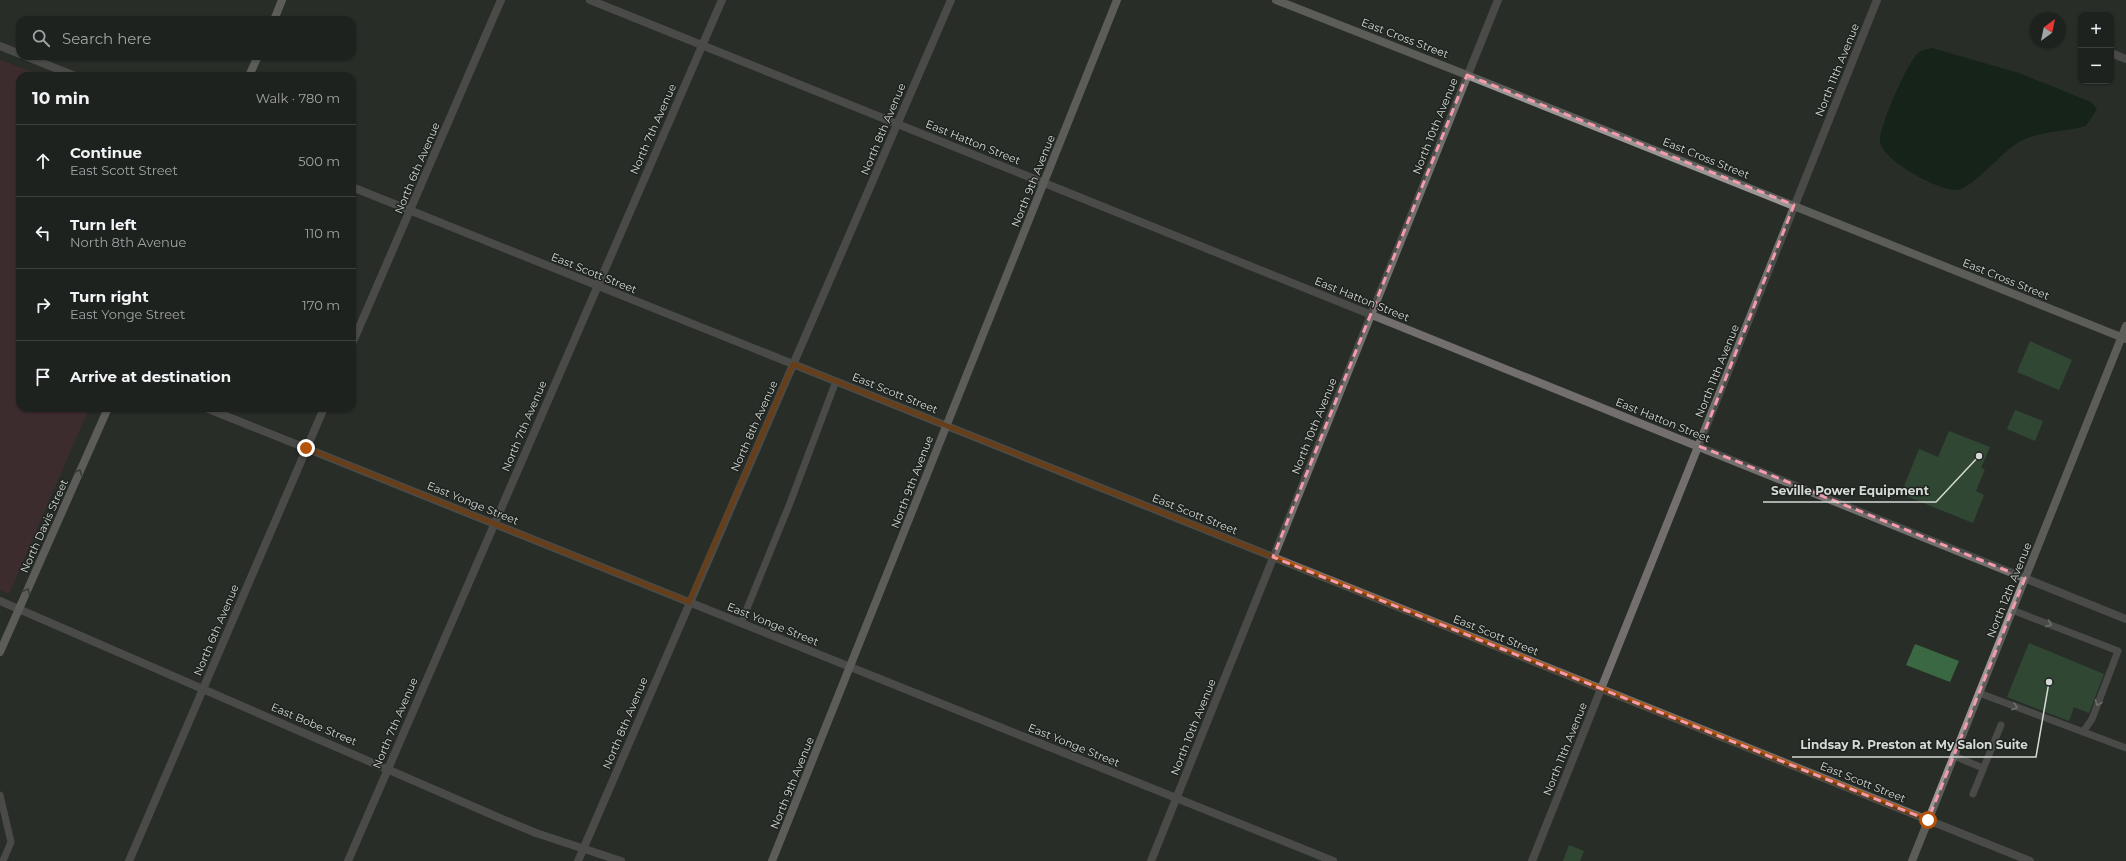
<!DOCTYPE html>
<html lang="en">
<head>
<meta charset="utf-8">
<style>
	body { margin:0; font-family:Montserrat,sans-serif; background:#2b2f2b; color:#f1f3f6 }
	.controls { position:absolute; right:12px; top:12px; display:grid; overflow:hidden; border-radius:8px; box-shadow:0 1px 3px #0004 }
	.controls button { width:36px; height:36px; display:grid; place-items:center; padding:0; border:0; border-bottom:1px solid #3c3f3c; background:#1e221e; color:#f1f3f6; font:20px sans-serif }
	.compass { position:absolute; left:2030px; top:12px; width:36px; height:36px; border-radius:50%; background:#1e221e; box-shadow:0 1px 3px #0004; rotate:33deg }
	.stop { position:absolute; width:12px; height:12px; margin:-9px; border:3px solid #b45309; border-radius:50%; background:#fff }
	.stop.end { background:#b45309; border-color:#fff; box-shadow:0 1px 4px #0008 }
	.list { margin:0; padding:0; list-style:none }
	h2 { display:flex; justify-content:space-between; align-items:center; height:52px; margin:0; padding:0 16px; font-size:17px }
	h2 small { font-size:13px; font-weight:400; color:#a1a4a4 }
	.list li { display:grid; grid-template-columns:26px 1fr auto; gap:12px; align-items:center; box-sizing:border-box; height:72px; padding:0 16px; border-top:1px solid #3c3f3c }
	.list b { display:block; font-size:15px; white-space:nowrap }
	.list p { margin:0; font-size:13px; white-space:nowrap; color:#a1a4a4 }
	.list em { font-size:13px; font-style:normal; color:#a1a4a4 }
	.icon { flex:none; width:22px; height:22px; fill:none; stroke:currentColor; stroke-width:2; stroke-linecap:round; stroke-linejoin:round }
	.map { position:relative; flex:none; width:2126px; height:861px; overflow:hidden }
	.search { position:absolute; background:#1e221e; box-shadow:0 1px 3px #0004; left:16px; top:16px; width:340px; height:44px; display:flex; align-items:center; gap:10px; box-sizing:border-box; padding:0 14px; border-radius:12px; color:#a1a4a4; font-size:15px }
	.panel { position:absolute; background:#1e221e; box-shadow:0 1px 3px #0004; left:16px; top:72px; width:340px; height:340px; border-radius:12px }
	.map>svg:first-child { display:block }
	.green { fill:#582b35 }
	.water { fill:#021806 }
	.building { fill:#3a6842 }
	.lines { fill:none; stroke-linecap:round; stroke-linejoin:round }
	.lane { stroke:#736f6f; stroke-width:7 }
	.street { stroke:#736f6f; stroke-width:8 }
	.secondary { stroke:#9b9596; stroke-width:8 }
	.oneway { stroke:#50514f }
	.oneway2 { stroke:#bcbebc }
	.route { stroke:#b45309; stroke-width:5 }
	.marked { fill:none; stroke:#f39aab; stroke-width:3; stroke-dasharray:8 5; stroke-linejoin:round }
	.labels { text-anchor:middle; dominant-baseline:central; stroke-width:3; stroke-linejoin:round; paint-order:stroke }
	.street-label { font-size:11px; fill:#d5d9d6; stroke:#1e231f }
	.leader { fill:none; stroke:#d5d9d6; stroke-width:1.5 }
	.callout-dot { fill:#d5d9d6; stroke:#1e231f; stroke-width:1.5 }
	.callout-label { font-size:12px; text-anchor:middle; font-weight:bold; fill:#d5d9d6; stroke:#1e231f; stroke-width:3; stroke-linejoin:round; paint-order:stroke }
</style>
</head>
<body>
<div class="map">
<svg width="2126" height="861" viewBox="0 0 2126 861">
	<rect width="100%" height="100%" fill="#282d28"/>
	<path class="green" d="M0,60L43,76H20V408H89L9,594L0,590Z"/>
	<path class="water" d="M1932,48L2019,73L2091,102L2097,109L2086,126C2064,132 2040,131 2019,142C2002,152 1972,189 1957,190C1939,191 1883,161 1880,142C1879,127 1907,63 1918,53C1921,50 1928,49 1932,48Z"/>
	<path class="building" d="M2030,341L2072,360L2059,390L2017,372Z
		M2015,410L2043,421L2035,441L2007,429Z
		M1949,431L1990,447L1981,468L1985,469L1976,491L1984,495L1973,523L1901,494L1919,449L1938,457Z
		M2029,643L2104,674L2089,713L2074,707L2069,721L2007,697Z
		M1915,644L1959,661L1950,682L1906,665Z
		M1569,845L1584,851L1580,861H1563Z"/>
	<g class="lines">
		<path class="lane" d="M2012,610L2118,651L2092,719L2083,732
			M741,623L790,503L836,381
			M1979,693L2126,748
			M1954,756L1983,768
			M1973,794L2001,725
			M0,795L11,842L3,861"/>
		<path class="street" d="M590,0L2126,619
			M0,46L20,54
			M2111,53L2126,59
			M25,56L75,76
			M352,187L2030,861
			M352,344L501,0
			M206,408L1333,861
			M0,601L495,816L536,833L621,861
			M129,861L324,408
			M348,861L722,0
			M578,861L951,0
			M1151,861L1498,0
			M1532,861L1877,0"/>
		<path class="secondary" d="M1276,0L1467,75L2126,339
			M274,20L282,0
			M249,76L258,56
			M0,652L108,408
			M772,861L1117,0
			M1912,861L2126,326"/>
	</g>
	<defs><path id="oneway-chevron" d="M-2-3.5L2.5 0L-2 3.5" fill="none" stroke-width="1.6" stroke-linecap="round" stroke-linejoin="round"/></defs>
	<g class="oneway">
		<use href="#oneway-chevron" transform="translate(79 472) rotate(-66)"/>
		<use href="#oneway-chevron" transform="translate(27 591) rotate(-66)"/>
	</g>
	<g class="oneway2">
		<use href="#oneway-chevron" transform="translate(2049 624) rotate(21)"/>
		<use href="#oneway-chevron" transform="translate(2098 703) rotate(111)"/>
		<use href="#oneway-chevron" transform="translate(2015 707) rotate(20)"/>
	</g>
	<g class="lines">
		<path class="route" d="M306,448L689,602L793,364L1928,820"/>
	</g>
	<path d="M0 0H2126V861H0ZM1467,75L1794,205L1699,446L2025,578L1928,820L1273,557Z" fill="#282d28" fill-opacity=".55" fill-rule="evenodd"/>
	<path class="marked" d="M1467,75L1794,205L1699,446L2025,578L1928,820L1273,557Z"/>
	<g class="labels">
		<g class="street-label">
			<text transform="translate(1405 38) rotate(21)">East Cross Street</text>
			<text transform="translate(1837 70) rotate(-68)">North 11th Avenue</text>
			<text transform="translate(1435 126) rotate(-68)">North 10th Avenue</text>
			<text transform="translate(653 129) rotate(-66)">North 7th Avenue</text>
			<text transform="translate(883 129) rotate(-67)">North 8th Avenue</text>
			<text transform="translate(973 142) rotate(22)">East Hatton Street</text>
			<text transform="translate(1706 158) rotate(22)">East Cross Street</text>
			<text transform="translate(417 168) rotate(-67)">North 6th Avenue</text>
			<text transform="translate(1033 181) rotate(-68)">North 9th Avenue</text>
			<text transform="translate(594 273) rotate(22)">East Scott Street</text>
			<text transform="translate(2006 279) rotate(22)">East Cross Street</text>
			<text transform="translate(1362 299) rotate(22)">East Hatton Street</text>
			<text transform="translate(1717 371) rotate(-68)">North 11th Avenue</text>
			<text transform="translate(895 393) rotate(22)">East Scott Street</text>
			<text transform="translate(1663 420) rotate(22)">East Hatton Street</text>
			<text transform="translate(524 426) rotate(-67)">North 7th Avenue</text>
			<text transform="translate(754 426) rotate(-66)">North 8th Avenue</text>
			<text transform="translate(1314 426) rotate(-68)">North 10th Avenue</text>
			<text transform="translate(912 482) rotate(-69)">North 9th Avenue</text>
			<text transform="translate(473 503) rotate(22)">East Yonge Street</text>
			<text transform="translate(1195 514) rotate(22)">East Scott Street</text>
			<text transform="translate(44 526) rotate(-66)">North Davis Street</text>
			<text transform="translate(2009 590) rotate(-68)">North 12th Avenue</text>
			<text transform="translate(773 624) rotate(22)">East Yonge Street</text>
			<text transform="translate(216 630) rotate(-67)">North 6th Avenue</text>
			<text transform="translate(1496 635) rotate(22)">East Scott Street</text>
			<text transform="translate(395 723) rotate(-67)">North 7th Avenue</text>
			<text transform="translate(625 723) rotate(-67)">North 8th Avenue</text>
			<text transform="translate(314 724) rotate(23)">East Bobe Street</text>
			<text transform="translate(1193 727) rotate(-68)">North 10th Avenue</text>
			<text transform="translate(1074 745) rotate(22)">East Yonge Street</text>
			<text transform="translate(1565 749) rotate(-68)">North 11th Avenue</text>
			<text transform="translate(1863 782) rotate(22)">East Scott Street</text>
			<text transform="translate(792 783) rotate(-68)">North 9th Avenue</text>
		</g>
	</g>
	<path class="leader" d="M1979 456L1936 502H1763M2049 682L2036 757H1792"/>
	<g class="callout-dot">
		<circle cx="1979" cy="456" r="4"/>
		<circle cx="2049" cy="682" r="4"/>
	</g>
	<g class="callout-label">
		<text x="1850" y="495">Seville Power Equipment</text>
		<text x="1914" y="749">Lindsay R. Preston at My Salon Suite</text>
	</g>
</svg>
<div class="controls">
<button>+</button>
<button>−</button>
</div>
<svg class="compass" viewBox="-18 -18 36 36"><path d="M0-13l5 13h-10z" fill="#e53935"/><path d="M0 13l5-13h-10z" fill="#a1a4a4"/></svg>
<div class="stop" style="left:1928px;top:820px"></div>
<div class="stop end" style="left:306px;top:448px"></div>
<div class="search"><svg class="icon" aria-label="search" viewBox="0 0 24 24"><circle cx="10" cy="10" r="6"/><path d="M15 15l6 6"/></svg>Search here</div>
<section class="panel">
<h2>10 min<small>Walk · 780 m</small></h2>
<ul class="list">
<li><svg class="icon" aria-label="ahead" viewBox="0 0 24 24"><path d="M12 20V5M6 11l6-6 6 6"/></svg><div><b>Continue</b><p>East Scott Street</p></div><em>500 m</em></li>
<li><svg class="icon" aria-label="left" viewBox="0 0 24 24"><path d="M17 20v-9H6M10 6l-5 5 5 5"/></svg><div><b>Turn left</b><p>North 8th Avenue</p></div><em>110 m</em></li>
<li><svg class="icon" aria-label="right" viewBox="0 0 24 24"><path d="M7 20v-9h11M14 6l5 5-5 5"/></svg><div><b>Turn right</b><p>East Yonge Street</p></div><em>170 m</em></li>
<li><svg class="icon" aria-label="arrive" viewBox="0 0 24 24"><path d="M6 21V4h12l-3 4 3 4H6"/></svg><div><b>Arrive at destination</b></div></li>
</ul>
</section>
</div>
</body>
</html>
